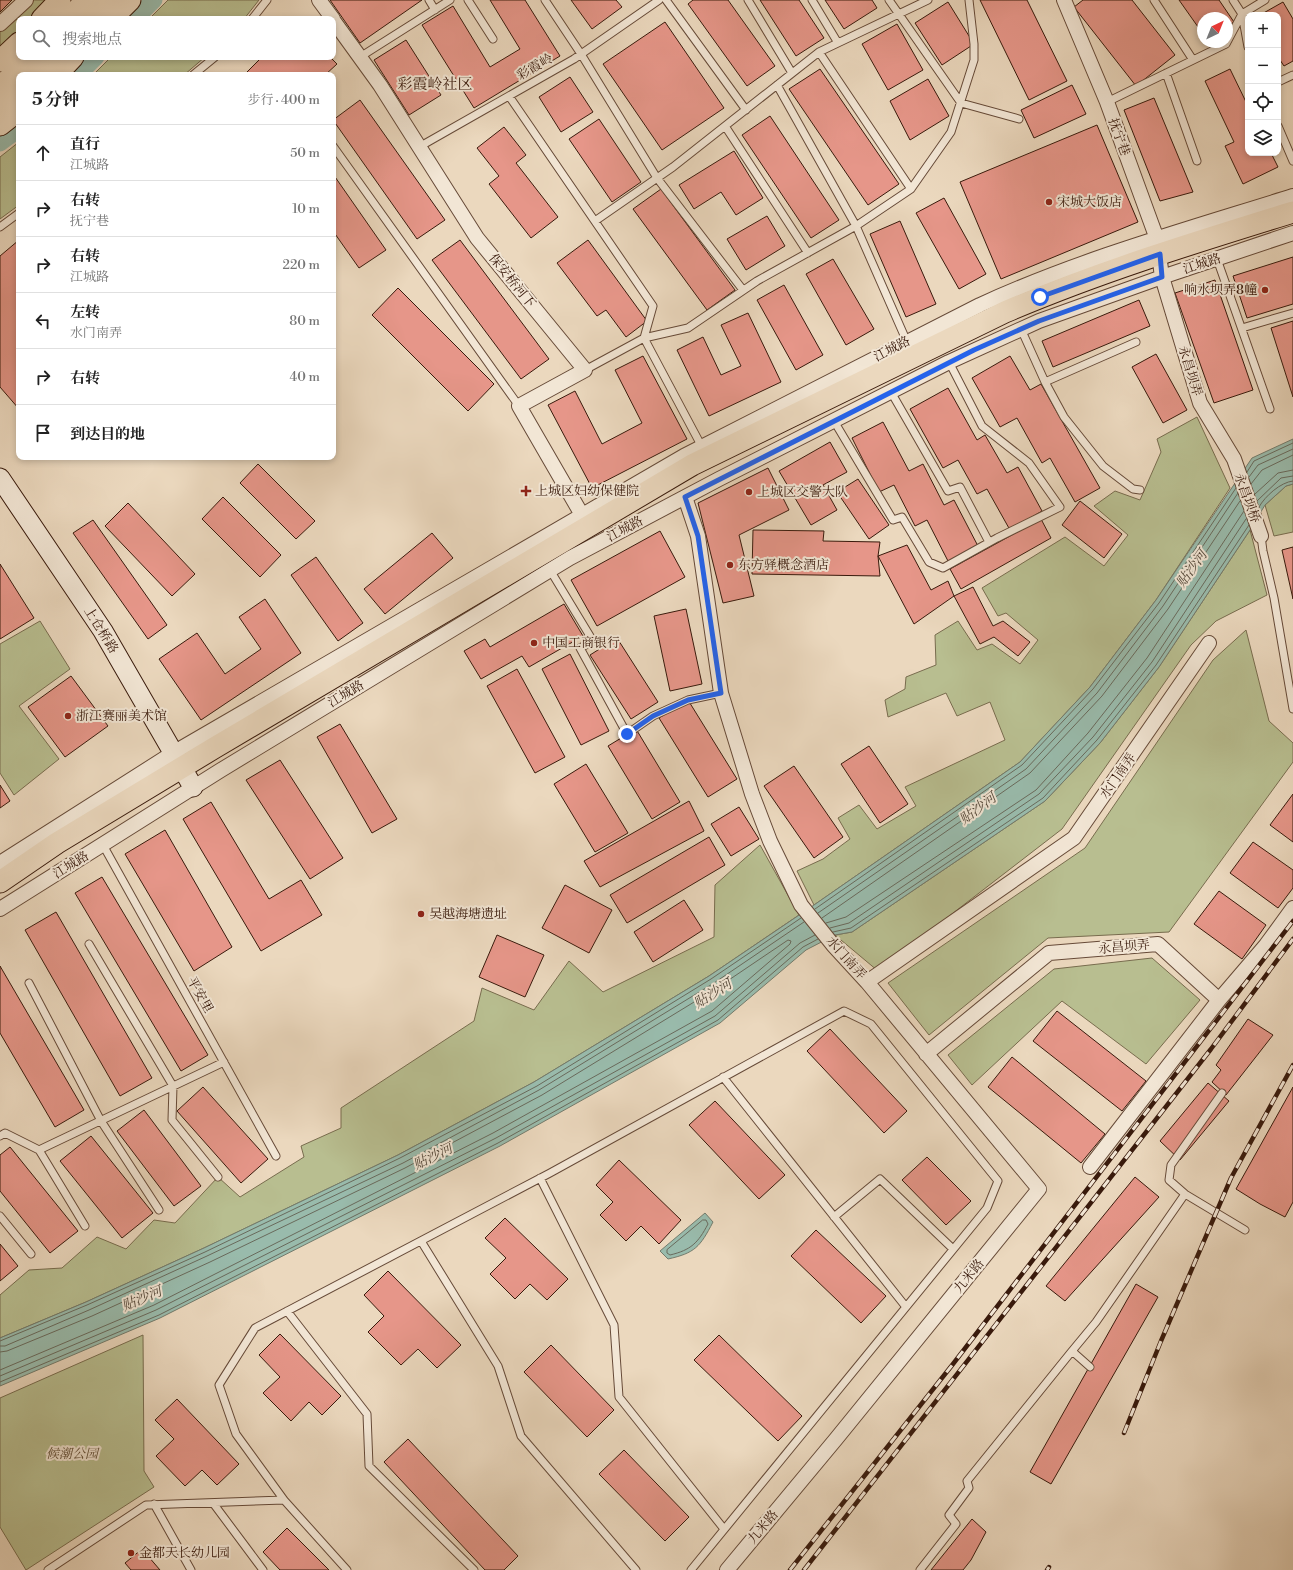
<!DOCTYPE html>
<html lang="zh">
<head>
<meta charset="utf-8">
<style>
	body { margin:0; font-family:"Libre Bodoni","Noto Serif SC",serif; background:#f6f6f6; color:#222 }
	.controls { position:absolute; right:12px; top:12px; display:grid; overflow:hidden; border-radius:8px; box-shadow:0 2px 6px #0003 }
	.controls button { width:36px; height:36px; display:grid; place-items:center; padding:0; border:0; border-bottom:1px solid #e0e0e0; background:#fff; color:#222; font:20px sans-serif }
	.compass { position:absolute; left:1197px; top:12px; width:36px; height:36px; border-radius:50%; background:#fff; box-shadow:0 2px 6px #0003; rotate:43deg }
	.stop { position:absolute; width:12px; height:12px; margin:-9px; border:3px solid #2563eb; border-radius:50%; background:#fff }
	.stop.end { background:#2563eb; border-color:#fff; box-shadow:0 1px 4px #0008 }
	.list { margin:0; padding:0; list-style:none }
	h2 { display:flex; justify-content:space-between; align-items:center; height:52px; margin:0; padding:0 16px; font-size:17px }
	h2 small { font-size:13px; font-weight:400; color:#767676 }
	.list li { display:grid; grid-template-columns:26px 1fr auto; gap:12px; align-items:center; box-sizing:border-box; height:56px; padding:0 16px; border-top:1px solid #e0e0e0 }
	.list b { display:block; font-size:15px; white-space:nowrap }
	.list p { margin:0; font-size:13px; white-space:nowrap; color:#767676 }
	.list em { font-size:13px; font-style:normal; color:#767676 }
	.icon { flex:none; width:22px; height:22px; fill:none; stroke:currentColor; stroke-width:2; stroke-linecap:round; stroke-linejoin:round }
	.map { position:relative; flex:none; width:1293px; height:1570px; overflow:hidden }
	.search { position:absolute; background:#fff; box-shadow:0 2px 6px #0003; left:16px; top:16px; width:320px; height:44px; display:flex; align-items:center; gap:10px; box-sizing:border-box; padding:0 14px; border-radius:8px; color:#767676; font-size:15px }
	.panel { position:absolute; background:#fff; box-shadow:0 2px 6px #0003; left:16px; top:72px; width:320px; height:388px; border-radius:8px }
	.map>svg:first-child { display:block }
	.green { fill:#b8be90; stroke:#786c4e }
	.water { fill:#99bbac; stroke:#737b6c }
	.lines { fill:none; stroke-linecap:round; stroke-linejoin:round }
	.shore { stroke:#696a5c; stroke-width:1 }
	.canal { stroke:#99bbac; stroke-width:17 }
	.building { fill:#e69689; stroke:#391a0c }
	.lane-casing { stroke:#664a38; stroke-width:9 }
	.street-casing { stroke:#664a38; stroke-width:16 }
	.secondary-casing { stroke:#391a0c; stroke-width:21 }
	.primary-casing { stroke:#391a0c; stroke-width:23 }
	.highway-casing { stroke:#391a0c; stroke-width:24 }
	.lane { stroke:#f2e6d5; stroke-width:7 }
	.street { stroke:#f2e6d5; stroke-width:14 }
	.secondary { stroke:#f2e6d5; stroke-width:19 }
	.primary { stroke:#ebd8be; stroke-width:21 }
	.highway { stroke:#ebd8be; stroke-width:22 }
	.rail-casing { stroke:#391a0c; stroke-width:4.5 }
	.rail { stroke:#f2e6d5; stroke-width:3; stroke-dasharray:9; stroke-linecap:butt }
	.route { stroke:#2563eb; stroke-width:5 }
	.poi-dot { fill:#8f2418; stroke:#f2e6d5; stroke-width:1.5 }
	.labels { text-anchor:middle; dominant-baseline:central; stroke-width:4; stroke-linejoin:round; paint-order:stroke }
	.street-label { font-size:13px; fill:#391a0c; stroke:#f2e6d5 }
	.poi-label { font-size:13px; fill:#391a0c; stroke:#f2e6d5; text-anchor:start }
	.park-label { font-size:13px; font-style:italic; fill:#5f4b34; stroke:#f2e6d5 }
	.water-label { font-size:14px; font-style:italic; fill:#564a3c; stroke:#f2e6d5 }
	.quarter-label { font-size:15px; fill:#391a0c; stroke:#f2e6d5 }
</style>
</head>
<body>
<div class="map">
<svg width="1293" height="1570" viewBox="0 0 1293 1570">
	<rect width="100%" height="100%" fill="#ebd8be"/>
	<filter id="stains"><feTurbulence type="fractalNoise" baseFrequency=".005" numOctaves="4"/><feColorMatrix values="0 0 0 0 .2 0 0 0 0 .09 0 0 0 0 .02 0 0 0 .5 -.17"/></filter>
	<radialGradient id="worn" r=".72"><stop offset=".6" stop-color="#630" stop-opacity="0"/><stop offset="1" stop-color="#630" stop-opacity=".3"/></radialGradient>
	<path class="green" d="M26,0H61L42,19H19V43L0,61V24Z
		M168,0H259L244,19H149Z
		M111,57H205L184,75H93Z
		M19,142V205L0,219V157Z
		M1197,417L1230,488L1156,600L1090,687L1020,762L814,905L797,871L823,859L850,839L838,818L859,805L877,829L916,806L905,787L1005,740L990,702L957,716L946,693L888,717L885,700L905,689L906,677L936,665L935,635L958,621L977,650L992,644L1020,664L1038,640L1006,613L998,616L982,588L1065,537L1104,566L1128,535L1094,506L1115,491L1140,500L1161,452L1157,439Z
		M1293,484V532L1274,536L1265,505L1286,486Z
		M1250,530L1267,595L1216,621L1191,645L1062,829L878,971L835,935L852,932L1045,801L1100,743L1159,667Z
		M40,621L70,669L19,706L59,759L14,795L0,773V644Z
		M1246,630L1269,721L1293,743V762L1169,932L1048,938L929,1035L888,983L1085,848L1213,660Z
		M760,845L799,915L709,976L534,1082L398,1155L204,1248L86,1302L0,1338V1295L29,1270L62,1268L97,1237L126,1249L154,1220L175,1223L218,1177L240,1197L304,1157L301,1146L341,1128V1108L474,1021L482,988L534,1010L569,961L603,992L714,937L715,885Z
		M1152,958L1200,1000L1146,1064L1062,1001L972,1085L948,1055L1054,969Z
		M143,1335L144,1471L154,1487L26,1570L0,1527V1398Z"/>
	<path class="water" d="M1293,439V484L1286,486L1265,505L1250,530L1159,667L1100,743L1045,801L852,932L835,935L806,950L720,1023L500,1146L160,1318L0,1386V1338L86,1302L204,1248L398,1155L534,1082L709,976L814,905L1020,762L1090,687L1156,600L1252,458Z
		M705,1213L713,1222C700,1247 695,1253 668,1259L660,1251Z"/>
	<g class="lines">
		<path class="shore" d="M1247,472L1254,461L1293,443
			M1249,477L1258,465L1293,449
			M1251,484L1262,470L1293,455
			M1255,494L1278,473L1293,470
			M1257,501L1281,478L1293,476
			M1259,507C1265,496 1281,482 1293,481
			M815,909L1022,765L1093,689L1159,603L1236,488
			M818,913L1026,769L1097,693L1163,606L1238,493
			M822,918L1030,773L1102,696L1168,609L1240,501
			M826,923L846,917L1036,790L1088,733L1147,658L1244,511
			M830,928L849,923L1039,794L1093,737L1152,662L1246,519
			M833,932L851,928L1043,798L1097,740L1156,665L1249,525
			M703,1220H706L708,1224C698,1243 691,1250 670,1255L667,1253V1250Z
			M0,1341L87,1305L205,1252L400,1158L537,1086L711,979L801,918
			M0,1346H5L89,1310L207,1256L403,1163L539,1090L714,983L804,922
			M0,1352L7,1351L92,1316L210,1262L405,1168L542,1095L717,988L788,940L791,941L790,944L712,1011L493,1133L154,1305L0,1370
			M0,1376L156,1310L496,1138L715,1016L800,943L815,935
			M0,1382L159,1315L498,1143L718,1020L803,947L818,939"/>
		<path class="canal" d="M135,19L154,0
			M78,75L96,57
			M0,143L19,129"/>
	</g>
	<path class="building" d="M0,0H12L0,12Z
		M330,0H422L360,43Z
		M490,0H525L560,56L474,108L422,25L453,6L490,67L520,49Z
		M571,0H616L622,7L592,29Z
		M693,0H728L775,66L747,86L688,4Z
		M760,0H799L824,38L796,56Z
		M825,0H872L877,8L844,29Z
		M980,0H1027L1067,81L1029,100Z
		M1083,0H1132L1175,55L1136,86L1074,7Z
		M1179,0H1219L1234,22L1227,26V18H1203V34Z
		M948,2L974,44L942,65L915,23Z
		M1283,2L1293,19V61L1284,66L1278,57V15H1260Z
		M665,22L724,108L662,150L603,64Z
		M897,24L923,70L888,90L862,44Z
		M406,40L441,95L409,115L374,60Z
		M262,57H330L337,64L325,75H244Z
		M820,69L899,184L868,205L789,89Z
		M1230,69L1248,106V153H1271L1278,167L1243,184L1225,146L1234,142L1205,81Z
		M570,77L593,112L561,132L539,97Z
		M928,79L949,116L910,140L890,101Z
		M1072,85L1086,114L1034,138L1021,110Z
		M1154,98L1193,192L1160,201L1124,110Z
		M360,100L445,220L417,239L333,120Z
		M770,116L839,220L811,238L742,135Z
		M599,119L641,182L612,202L569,139Z
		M1097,125L1138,222L1001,279L960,182Z
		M504,127L526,155L516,163L558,217L531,238L489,184L499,176L477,148Z
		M734,151L763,198L736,215L721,192L694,209L679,185Z
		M333,174L386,250L359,268L333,231Z
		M661,189L735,290L707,310L633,209Z
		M944,198L986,274L959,289L916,213Z
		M767,216L785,246L746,270L727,239Z
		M900,221L936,304L906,317L870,234Z
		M19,240V409L0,387V256Z
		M460,240L549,359L521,379L432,260Z
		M588,240L647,321L626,337L606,310L597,316L557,263Z
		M1293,257V304L1247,318L1233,276Z
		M833,259L874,329L846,345L806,274Z
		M1215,280L1253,390L1214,403L1175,293Z
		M784,285L823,355L796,370L757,300Z
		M398,288L494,384L468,411L372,315Z
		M1139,300L1150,326L1053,367L1042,341Z
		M748,313L781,382L709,416L677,350L703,337L721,375L741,366L721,325Z
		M1293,321V397L1271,328Z
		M1156,354L1187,410L1163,423L1132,367Z
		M643,356L687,439L592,488L548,405L575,391L602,444L642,423L615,370Z
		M1010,356L1030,390L1041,384L1100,488L1075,502L1050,458L1042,463L1017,418L1000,427L972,378Z
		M948,388L977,440L985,435L1007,473L1018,467L1042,511L1010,530L987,489L977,494L958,460L943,468L910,409Z
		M883,422L909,471L923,464L944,505L954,500L979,548L949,563L927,520L915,526L894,485L879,492L852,438Z
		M830,442L847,472L823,485L837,510L811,525L779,471Z
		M258,464L315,521L296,539L240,483Z
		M768,468L789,510L739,535L754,596L723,603L698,503Z
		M858,479L889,525L869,539L837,492Z
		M223,497L281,555L260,577L202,519Z
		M1080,501L1122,534L1104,558L1062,525Z
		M128,503L195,574L172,596L105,526Z
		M1041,519L1051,538L961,589L950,569Z
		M93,520L167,625L148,639L73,533Z
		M753,530L824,531L823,541L880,542L878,556L880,576L752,574Z
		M660,531L685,577L597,626L571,580Z
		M432,533L453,558L385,614L364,589Z
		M907,545L931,590L948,581L954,596L914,624L878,556Z
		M1293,547V599L1282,550Z
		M316,557L363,623L338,641L291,575Z
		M0,564L34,618L0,639Z
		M973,587L993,626L1003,621L1030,642L1018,656L994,637L980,644L954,596Z
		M265,599L301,653L201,720L159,659L197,633L225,674L261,649L239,617Z
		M564,604L583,636L529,667L522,656L481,679L464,651L485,639L490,647Z
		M686,609L702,684L670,691L654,616Z
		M617,638L658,702L631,719L590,655Z
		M570,654L609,731L581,745L542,669Z
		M517,669L565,757L535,773L487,686Z
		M71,676L108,726L65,757L28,707Z
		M688,700L737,779L708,797L659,718Z
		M340,724L397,819L372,833L317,737Z
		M636,729L680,802L652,819L608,746Z
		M869,746L908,804L880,823L841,764Z
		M280,760L343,858L310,879L246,780Z
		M586,764L628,833L595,852L554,784Z
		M794,766L843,837L814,858L764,786Z
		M0,785L10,801L0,808Z
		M1293,794V842L1270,825Z
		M689,801L704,831L600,887L584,861Z
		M211,802L269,899L301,880L322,915L261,951L183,819Z
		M739,807L759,839L731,856L711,824Z
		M165,830L232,947L194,971L125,854Z
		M709,837L725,865L627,923L610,895Z
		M1253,842L1293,870V888L1278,908L1230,873Z
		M102,877L208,1055L181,1071L75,893Z
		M565,885L612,910L589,953L542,928Z
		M1219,891L1266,925L1242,959L1194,924Z
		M684,900L703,930L653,962L634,932Z
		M56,912L152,1078L120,1096L25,930Z
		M497,935L544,955L525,997L479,977Z
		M0,966L84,1110L55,1127L0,1033Z
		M1057,1011L1146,1081L1122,1111L1033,1041Z
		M1248,1019L1273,1035L1226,1095L1212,1082L1221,1070L1216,1065Z
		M830,1029L907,1111L884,1133L807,1051Z
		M1012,1057L1105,1134L1081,1163L988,1087Z
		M1208,1083L1229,1101L1180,1160L1160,1141Z
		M203,1087L268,1159L241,1183L177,1111Z
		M1293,1087V1202L1285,1217L1260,1204L1236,1189Z
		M715,1101L785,1175L759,1199L689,1125Z
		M144,1110L201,1186L174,1206L117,1131Z
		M91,1136L153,1213L122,1238L60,1161Z
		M10,1147L78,1231L50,1253L0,1191V1155Z
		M927,1157L971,1201L946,1225L902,1180Z
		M619,1160L681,1220L659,1244L641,1226L626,1241L600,1215L613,1202L596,1185Z
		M1135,1177L1159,1197L1065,1301L1046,1286Z
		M505,1218L568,1279L547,1300L530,1284L515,1299L490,1274L506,1258L485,1238Z
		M816,1230L886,1296L861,1323L791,1256Z
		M0,1244L18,1266L0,1281Z
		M388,1271L461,1345L437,1368L418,1349L401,1365L368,1332L384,1316L364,1295Z
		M1136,1284L1158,1297L1051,1484L1030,1472Z
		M280,1334L341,1396L322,1415L309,1402L291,1421L263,1393L280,1377L259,1355Z
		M719,1335L802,1416L778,1441L694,1360Z
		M551,1345L614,1410L587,1437L524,1372Z
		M177,1399L239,1464L217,1485L202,1470L185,1486L156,1456L174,1439L155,1420Z
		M408,1439L518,1556L504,1570H485L384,1462Z
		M624,1450L689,1517L665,1541L599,1474Z
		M972,1519L986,1532L971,1560L963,1570H931Z
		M287,1528L329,1570H280L263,1552Z
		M142,1549L160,1570H131L125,1563Z"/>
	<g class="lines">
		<defs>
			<path id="lane" d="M429,0L435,10
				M468,0L493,39
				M545,0L581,54L657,178L743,290
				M666,0L746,110
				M748,0L792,73
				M812,0L838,43
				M889,0L961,103L1019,119
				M1154,0L1193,60
				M1233,0L1242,14L1248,47
				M252,19L267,0
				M819,52L911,189
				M360,57L450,0
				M1166,73L1197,161
				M193,75L215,57
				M1278,82L1293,75
				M777,85L856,226L907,342
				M509,96L653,306L644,338L688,328L757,281L856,226L911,189L951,132L974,60V44L969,0
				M1107,102L1226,44L1242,14L1265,0
				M725,126L808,253
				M1278,126L1293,161
				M333,146L519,406
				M419,147L574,59L659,0
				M595,221L673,167L819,52L928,0
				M0,227L19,213
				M1217,259L1270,409
				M1242,328L1293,313
				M1021,329L1045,382L1064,417L1103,466L1133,489L1140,490
				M585,370L644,338L702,447
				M1045,382L1136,342
				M891,392L948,491L960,487L989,542
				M834,421L893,520L902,517L929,562L943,568L997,538L1060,507L1029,463L982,426L949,362
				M1261,536L1263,551L1274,598L1293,709
				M550,570L593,641L580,648L627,734L653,716L688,700L721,693
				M103,845L276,1156
				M89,944L173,1086L172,1120L218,1177
				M29,983L101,1121L159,1210
				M723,1077L906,1307
				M1222,1093L1171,1165L1169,1180L1185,1194L1245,1230
				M0,1136L5,1133L39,1150L224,1062
				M39,1150L85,1226
				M540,1178L614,1325L619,1397L724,1529
				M0,1216L31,1254
				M834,1217L880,1179L953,1249
				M421,1241L498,1366L521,1436L636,1570
				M287,1311L367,1414L369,1466L474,1570
				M1090,1367L1072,1351L1096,1322L1185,1194
				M284,1500L236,1434L219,1385L255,1328L550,1173L844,1011L871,1024L998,1181L987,1208L691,1570
				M213,1503L263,1570
				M154,1504L191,1570
				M48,1570L146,1505L284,1500L347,1570
				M920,1570L956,1524L949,1515L969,1488L967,1481L1072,1351"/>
			<path id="street" d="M319,0L333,19
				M1064,0L1107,102L1157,239L1162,277L1200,403L1234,459L1261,536
				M333,20L380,85L477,238L585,370L519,406L582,515
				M0,24L26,0
				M685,497L698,536L721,693L752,794L770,841L801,905L833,945L867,982L1074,838L1209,643
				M0,863L173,753L684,456L980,305C1080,259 1188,229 1293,196
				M0,909L221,770L570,558L719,479L949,362L1039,321L1162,277L1293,233
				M926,1054L1049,953L1158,944L1219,1000
				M1090,1167L1219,1000L1266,945L1293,908
				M727,1570L836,1439L1039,1189L867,982"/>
			<path id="secondary" d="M0,478L103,631L193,787"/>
			<path id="primary" d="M42,19L60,0
				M111,19L130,0
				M0,61L19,43
				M56,75L73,57
				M0,125L19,110
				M0,882L57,843L214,748L692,465L1005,312C1098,272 1196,242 1293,212"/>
			<path id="highway" d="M69,19L87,0
				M92,19L111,0
				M37,75L55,57
				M0,86L11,78L31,57
				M0,108L19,92"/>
		</defs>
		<use href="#lane" class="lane-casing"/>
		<use href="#street" class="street-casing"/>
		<use href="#secondary" class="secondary-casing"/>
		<use href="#primary" class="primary-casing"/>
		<use href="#highway" class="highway-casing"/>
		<use href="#lane" class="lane"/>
		<use href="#street" class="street"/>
		<use href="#secondary" class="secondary"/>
		<use href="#primary" class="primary"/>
		<use href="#highway" class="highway"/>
		<defs>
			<path id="rail" d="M1124,1433L1161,1341L1231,1178L1293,1065
				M790,1570L953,1364L1293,921
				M804,1570L1211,1049L1293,939
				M1047,1570L1049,1567"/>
		</defs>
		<use href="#rail" class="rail-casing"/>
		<use href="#rail" class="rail"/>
	</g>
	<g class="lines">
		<path class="route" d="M627,734L653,716L688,700L721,693L698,536L685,497L974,350L1039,321L1162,277L1160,254L1040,297"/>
	</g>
	<g class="poi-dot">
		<circle cx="1049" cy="202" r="4"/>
		<circle cx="1265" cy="290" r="4"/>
		<path d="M524 485h4v4h4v4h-4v4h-4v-4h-4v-4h4z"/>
		<circle cx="749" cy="492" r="4"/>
		<circle cx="730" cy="565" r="4"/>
		<circle cx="534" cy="643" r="4"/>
		<circle cx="68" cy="716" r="4"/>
		<circle cx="421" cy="914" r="4"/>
		<circle cx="131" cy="1553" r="4"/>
	</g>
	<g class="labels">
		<g class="street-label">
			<text transform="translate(535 67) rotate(-30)">彩霞岭</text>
			<text transform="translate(1119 137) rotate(70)">抚宁巷</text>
			<text transform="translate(1202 264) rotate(-18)">江城路</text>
			<text transform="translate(512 281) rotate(51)">保安桥河下</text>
			<text transform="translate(892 349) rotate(-27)">江城路</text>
			<text transform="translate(1190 371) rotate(73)">永昌坝弄</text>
			<text transform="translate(1247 498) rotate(70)">永昌坝桥</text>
			<text transform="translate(625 529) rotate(-28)">江城路</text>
			<text transform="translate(101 630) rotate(58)">上仓桥路</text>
			<text transform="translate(346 694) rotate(-31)">江城路</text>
			<text transform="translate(1118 776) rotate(-55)">水门南弄</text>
			<text transform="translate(71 865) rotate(-32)">江城路</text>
			<text transform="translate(1124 947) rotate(-5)">永昌坝弄</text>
			<text transform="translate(846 958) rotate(48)">水门南弄</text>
			<text transform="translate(200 995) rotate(61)">平安里</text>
			<text transform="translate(969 1276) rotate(-51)">九米路</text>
			<text transform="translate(763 1527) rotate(-50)">九米路</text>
		</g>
		<g class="poi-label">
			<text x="1057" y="202">宋城大饭店</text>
			<text x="1257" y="290" text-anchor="end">响水坝弄8幢</text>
			<text x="535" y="491">上城区妇幼保健院</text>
			<text x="757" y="492">上城区交警大队</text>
			<text x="738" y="565">东方驿概念酒店</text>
			<text x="542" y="643">中国工商银行</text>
			<text x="76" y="716">浙江赛丽美术馆</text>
			<text x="429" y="914">吴越海塘遗址</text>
			<text x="139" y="1553">金都天长幼儿园</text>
		</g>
		<g class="park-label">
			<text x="72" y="1454">候潮公园</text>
		</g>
		<g class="water-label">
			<text transform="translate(1192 569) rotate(-54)">贴沙河</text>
			<text transform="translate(978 809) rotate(-37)">贴沙河</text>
			<text transform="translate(713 994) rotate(-32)">贴沙河</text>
			<text transform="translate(433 1157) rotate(-26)">贴沙河</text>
			<text transform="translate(142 1299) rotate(-23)">贴沙河</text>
		</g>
		<g class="quarter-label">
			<text x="435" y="84">彩霞岭社区</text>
		</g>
	</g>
	<rect width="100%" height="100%" filter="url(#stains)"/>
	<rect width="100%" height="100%" fill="url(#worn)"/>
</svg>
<div class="controls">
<button>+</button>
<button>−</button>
<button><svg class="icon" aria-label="locate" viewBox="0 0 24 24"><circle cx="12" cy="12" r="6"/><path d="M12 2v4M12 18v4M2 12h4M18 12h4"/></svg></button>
<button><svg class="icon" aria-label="layers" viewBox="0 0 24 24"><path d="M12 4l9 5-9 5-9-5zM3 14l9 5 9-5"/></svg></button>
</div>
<svg class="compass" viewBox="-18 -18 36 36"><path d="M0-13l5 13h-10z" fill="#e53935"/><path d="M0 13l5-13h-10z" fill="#767676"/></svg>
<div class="stop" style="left:1040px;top:297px"></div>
<div class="stop end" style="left:627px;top:734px"></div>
<div class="search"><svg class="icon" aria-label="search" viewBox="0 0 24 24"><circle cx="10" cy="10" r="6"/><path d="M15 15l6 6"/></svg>搜索地点</div>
<section class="panel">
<h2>5 分钟<small>步行 · 400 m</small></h2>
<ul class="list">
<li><svg class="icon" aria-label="ahead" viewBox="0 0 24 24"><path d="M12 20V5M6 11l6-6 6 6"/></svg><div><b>直行</b><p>江城路</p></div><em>50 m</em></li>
<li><svg class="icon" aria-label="right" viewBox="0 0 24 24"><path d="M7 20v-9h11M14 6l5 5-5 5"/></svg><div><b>右转</b><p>抚宁巷</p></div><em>10 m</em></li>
<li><svg class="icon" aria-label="right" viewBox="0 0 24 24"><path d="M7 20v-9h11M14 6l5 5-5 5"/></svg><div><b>右转</b><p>江城路</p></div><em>220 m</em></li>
<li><svg class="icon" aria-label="left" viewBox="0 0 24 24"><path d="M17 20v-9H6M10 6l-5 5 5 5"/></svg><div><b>左转</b><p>水门南弄</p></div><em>80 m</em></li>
<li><svg class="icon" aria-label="right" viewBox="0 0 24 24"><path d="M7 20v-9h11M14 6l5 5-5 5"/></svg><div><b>右转</b></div><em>40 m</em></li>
<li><svg class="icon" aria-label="arrive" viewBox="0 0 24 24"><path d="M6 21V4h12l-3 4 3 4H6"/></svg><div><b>到达目的地</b></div></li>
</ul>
</section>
</div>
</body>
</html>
